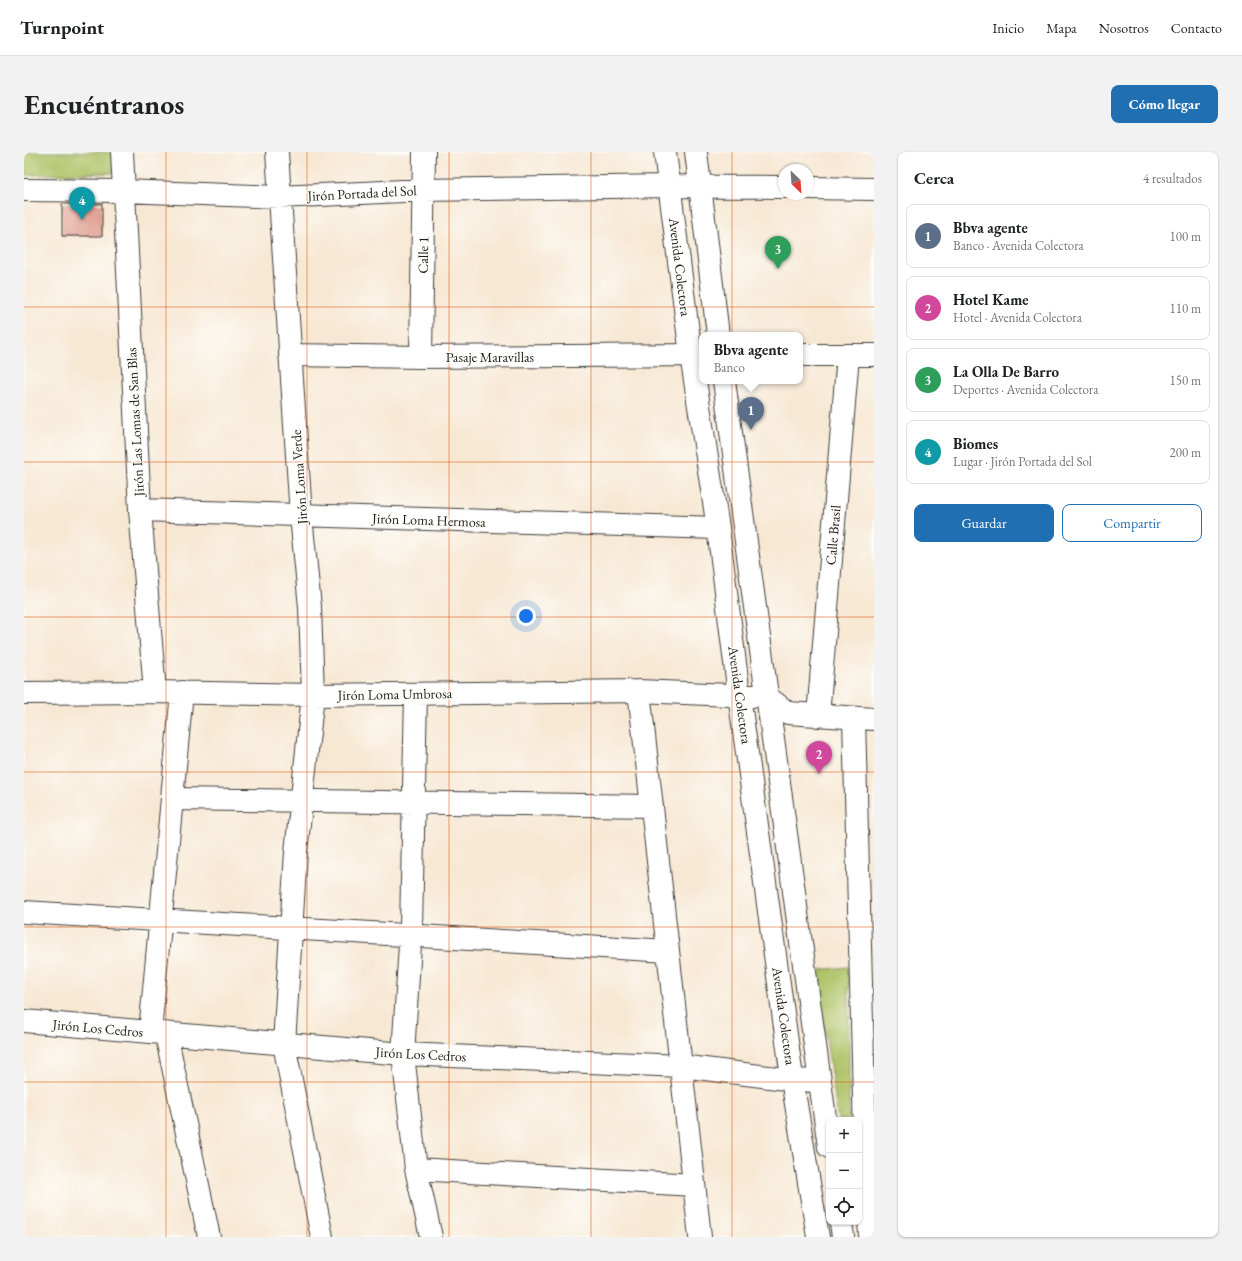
<!DOCTYPE html>
<html lang="es">
<head>
<meta charset="utf-8">
<style>
	body { margin:0; font-family:"EB Garamond",serif; background:#f2f2f2; color:#202124 }
	.controls { position:absolute; right:12px; bottom:12px; display:grid; overflow:hidden; border-radius:8px; box-shadow:0 1px 3px #0004 }
	.controls button { width:36px; height:36px; display:grid; place-items:center; padding:0; border:0; border-bottom:1px solid #e0e0e0; background:#fff; color:#202124; font:20px sans-serif }
	.compass { position:absolute; left:754px; top:12px; width:36px; height:36px; border-radius:50%; background:#fff; box-shadow:0 1px 3px #0004; rotate:155deg }
	.you { position:absolute; left:502px; top:464px; width:14px; height:14px; margin:-10px; border:3px solid #fff; border-radius:50%; background:#1a73e8; box-shadow:0 0 0 6px #1a73e833 }
	.badge { display:grid; place-items:center; width:26px; height:26px; border-radius:50%; background:#1f6fb2; color:#fff; font-size:13px; font-weight:700 }
	.pin { position:absolute; translate:-50% -33px; filter:drop-shadow(0 1px 2px #0008) }
	.pin::after { content:''; position:absolute; top:21px; width:14px; height:12px; background:inherit; clip-path:polygon(0 0,100% 0,50% 100%) }
	.popup { position:absolute; left:675px; top:180px; width:104px; height:52px; box-sizing:border-box; display:grid; place-content:center; border-radius:8px; background:#fff; filter:drop-shadow(0 1px 3px #0005); font-size:13px; white-space:nowrap; color:#757577 }
	.popup b { font-size:15px; color:#202124 }
	.popup::after { content:''; position:absolute; left:50%; top:100%; margin-left:-8px; border:8px solid transparent; border-top-color:#fff }
	.list { margin:0; padding:0; list-style:none }
	h2 { display:flex; justify-content:space-between; align-items:center; height:52px; margin:0; padding:0 16px; font-size:17px }
	h2 small { font-size:13px; font-weight:400; color:#757577 }
	.list li { display:grid; grid-template-columns:26px 1fr auto; gap:12px; align-items:center; box-sizing:border-box; height:64px; margin:0 8px 8px; padding:0 8px; border:1px solid #e0e0e0; border-radius:8px }
	.list b { display:block; font-size:15px; white-space:nowrap }
	.list p { margin:0; font-size:13px; white-space:nowrap; color:#757577 }
	.list em { font-size:13px; font-style:normal; color:#757577 }
	.actions { display:flex; gap:8px; padding:12px 16px }
	.actions a { flex:1; padding:9px 0; border:1px solid #1f6fb2; border-radius:8px; text-align:center; font-size:14px; color:#1f6fb2 }
	.actions .main { background:#1f6fb2; color:#fff }
	.icon { flex:none; width:22px; height:22px; fill:none; stroke:currentColor; stroke-width:2; stroke-linecap:round; stroke-linejoin:round }
	.map { position:relative; flex:none; width:850px; height:1085px; overflow:hidden; border-radius:8px }
	header { display:flex; align-items:center; gap:24px; box-sizing:border-box; height:56px; padding:0 20px; background:#fff; border-bottom:1px solid #e0e0e0 }
	header strong { font-size:19px }
	nav { display:flex; gap:22px; margin-inline-start:auto; font-size:14px }
	.intro { display:flex; align-items:center; justify-content:space-between; box-sizing:border-box; height:96px; padding:0 24px }
	h1 { margin:0; font-size:28px }
	.button { padding:10px 18px; border-radius:8px; background:#1f6fb2; color:#fff; font-size:14px; font-weight:700 }
	main { display:flex; gap:24px; padding:0 24px }
	aside { flex:1; background:#fff; border-radius:8px; box-shadow:0 1px 3px #0004 }
	.map>svg:first-child { display:block }
	.green { fill:#afc368; stroke:#667042 }
	.building { fill:#df9c8f }
	.lines { fill:none; stroke-linecap:round; stroke-linejoin:round }
	.minor-casing { stroke:#3d3b38; stroke-width:24 }
	.minor { stroke:#fff; stroke-width:22 }
	.grid { fill:none; stroke:#de560d; stroke-width:1; stroke-opacity:0.55 }
	.labels { text-anchor:middle; dominant-baseline:central; stroke-width:3; stroke-linejoin:round; paint-order:stroke }
	.street-label { font-size:14px; fill:#1c1c1c; stroke:#fdfcf7 }
</style>
</head>
<body>
<header>
<strong>Turnpoint</strong>
<nav><a>Inicio</a><a>Mapa</a><a>Nosotros</a><a>Contacto</a></nav>
</header>
<div class="intro"><h1>Encuéntranos</h1><a class="button">Cómo llegar</a></div>
<main>
<div class="map">
<svg width="850" height="1085" viewBox="0 0 850 1085">
	<rect width="100%" height="100%" fill="#fdfcf7"/>
	<filter id="ink" filterUnits="userSpaceOnUse"><feTurbulence type="fractalNoise" baseFrequency=".025" numOctaves="2"/><feDisplacementMap in="SourceGraphic" scale="8" xChannelSelector="R" yChannelSelector="G"/><feConvolveMatrix kernelMatrix="1 2 1 2 8 2 1 2 1" color-interpolation-filters="sRGB"/></filter>
	<filter id="wash" filterUnits="userSpaceOnUse"><feTurbulence type="fractalNoise" baseFrequency=".012" numOctaves="4" result="noise"/><feDisplacementMap in="SourceGraphic" scale="16" xChannelSelector="R" yChannelSelector="G"/><feGaussianBlur stdDeviation="0.9" result="paint"/><feColorMatrix in="noise" values="0 0 0 0 0 0 0 0 0 0 0 0 0 0 0 0 0 1.4 0 .05"/><feComposite in="paint" operator="in"/></filter>
	<g filter="url(#wash)">
		<rect width="100%" height="100%" fill="#f7e8d4"/>
		<path class="green" d="M0,0H88L89,21L0,23Z
			M825,815V968H814L792,818Z"/>
		<g id="blocks">
			<path class="building" d="M38,52H78V84H38Z"/>
		</g>
	</g>
	<g filter="url(#ink)">
		<use href="#blocks" fill-opacity="0" stroke="#3d3b38" stroke-width="1"/>
		<g class="lines">
			<defs>
				<path id="minor" d="M98,0L116,358L131,540
					M253,0L277,364L286,455L289,543L272,700L260,892L298,1085
					M641,0L667,203L694,376L715,543L770,940L794,1085
					M672,0L694,183
					M784,36L850,37
					M0,38L99,39L255,45L400,38L646,34L760,35
					M266,203L397,205L678,203
					M776,203H850
					M397,205L400,0
					M700,229L805,995
					M116,358L694,376
					M615,539L676,1085
					M0,541L131,540L289,543L615,539L729,544
					M392,542L387,777L379,902L392,1017L407,1085
					M742,544L764,561L850,567
					M794,564L824,203
					M830,566L841,984L846,1085
					M148,647L628,654
					M0,760L644,799
					M0,869L379,902L657,914L769,928L795,929
					M126,880L158,540
					M142,882L185,1085
					M392,1017L670,1033
					M817,1070L819,1085"/>
			</defs>
			<use href="#minor" class="minor-casing"/>
			<use href="#minor" class="minor"/>
		</g>
	</g>
	<path class="grid" d="M142,0V1085M283,0V1085M425,0V1085M567,0V1085M708,0V1085M0,155H850M0,310H850M0,465H850M0,620H850M0,775H850M0,930H850"/>
	<g class="labels">
		<g class="street-label">
			<text transform="translate(338 41) rotate(-3)">Jirón Portada del Sol</text>
			<text transform="translate(399 103) rotate(-89)">Calle 1</text>
			<text transform="translate(656 115) rotate(83)">Avenida Colectora</text>
			<text x="466" y="205">Pasaje Maravillas</text>
			<text transform="translate(111 270) rotate(-93)">Jirón Las Lomas de San Blas</text>
			<text transform="translate(275 325) rotate(-94)">Jirón Loma Verde</text>
			<text transform="translate(405 368) rotate(2)">Jirón Loma Hermosa</text>
			<text transform="translate(809 383) rotate(-85)">Calle Brasil</text>
			<text transform="translate(371 542) rotate(-1)">Jirón Loma Umbrosa</text>
			<text transform="translate(716 543) rotate(82)">Avenida Colectora</text>
			<text transform="translate(760 864) rotate(82)">Avenida Colectora</text>
			<text transform="translate(74 876) rotate(5)">Jirón Los Cedros</text>
			<text transform="translate(397 902) rotate(3)">Jirón Los Cedros</text>
		</g>
	</g>
</svg>
<div class="controls">
<button>+</button>
<button>−</button>
<button><svg class="icon" aria-label="locate" viewBox="0 0 24 24"><circle cx="12" cy="12" r="6"/><path d="M12 2v4M12 18v4M2 12h4M18 12h4"/></svg></button>
</div>
<svg class="compass" viewBox="-18 -18 36 36"><path d="M0-13l5 13h-10z" fill="#e53935"/><path d="M0 13l5-13h-10z" fill="#757577"/></svg>
<div class="you"></div>
<div class="pin badge" style="left:727px;top:278px;background:#5c6f8a">1</div>
<div class="popup"><b>Bbva agente</b>Banco</div>
<div class="pin badge" style="left:795px;top:622px;background:#d1479c">2</div>
<div class="pin badge" style="left:754px;top:117px;background:#2e9e5b">3</div>
<div class="pin badge" style="left:58px;top:68px;background:#0f9aa8">4</div>
</div>
<aside>
<h2>Cerca<small>4 resultados</small></h2>
<ul class="list">
<li><span class="badge" style="background:#5c6f8a">1</span><div><b>Bbva agente</b><p>Banco · Avenida Colectora</p></div><em>100 m</em></li>
<li><span class="badge" style="background:#d1479c">2</span><div><b>Hotel Kame</b><p>Hotel · Avenida Colectora</p></div><em>110 m</em></li>
<li><span class="badge" style="background:#2e9e5b">3</span><div><b>La Olla De Barro</b><p>Deportes · Avenida Colectora</p></div><em>150 m</em></li>
<li><span class="badge" style="background:#0f9aa8">4</span><div><b>Biomes</b><p>Lugar · Jirón Portada del Sol</p></div><em>200 m</em></li>
</ul>
<div class="actions"><a class="main">Guardar</a><a>Compartir</a></div>
</aside>
</main>
</body>
</html>
